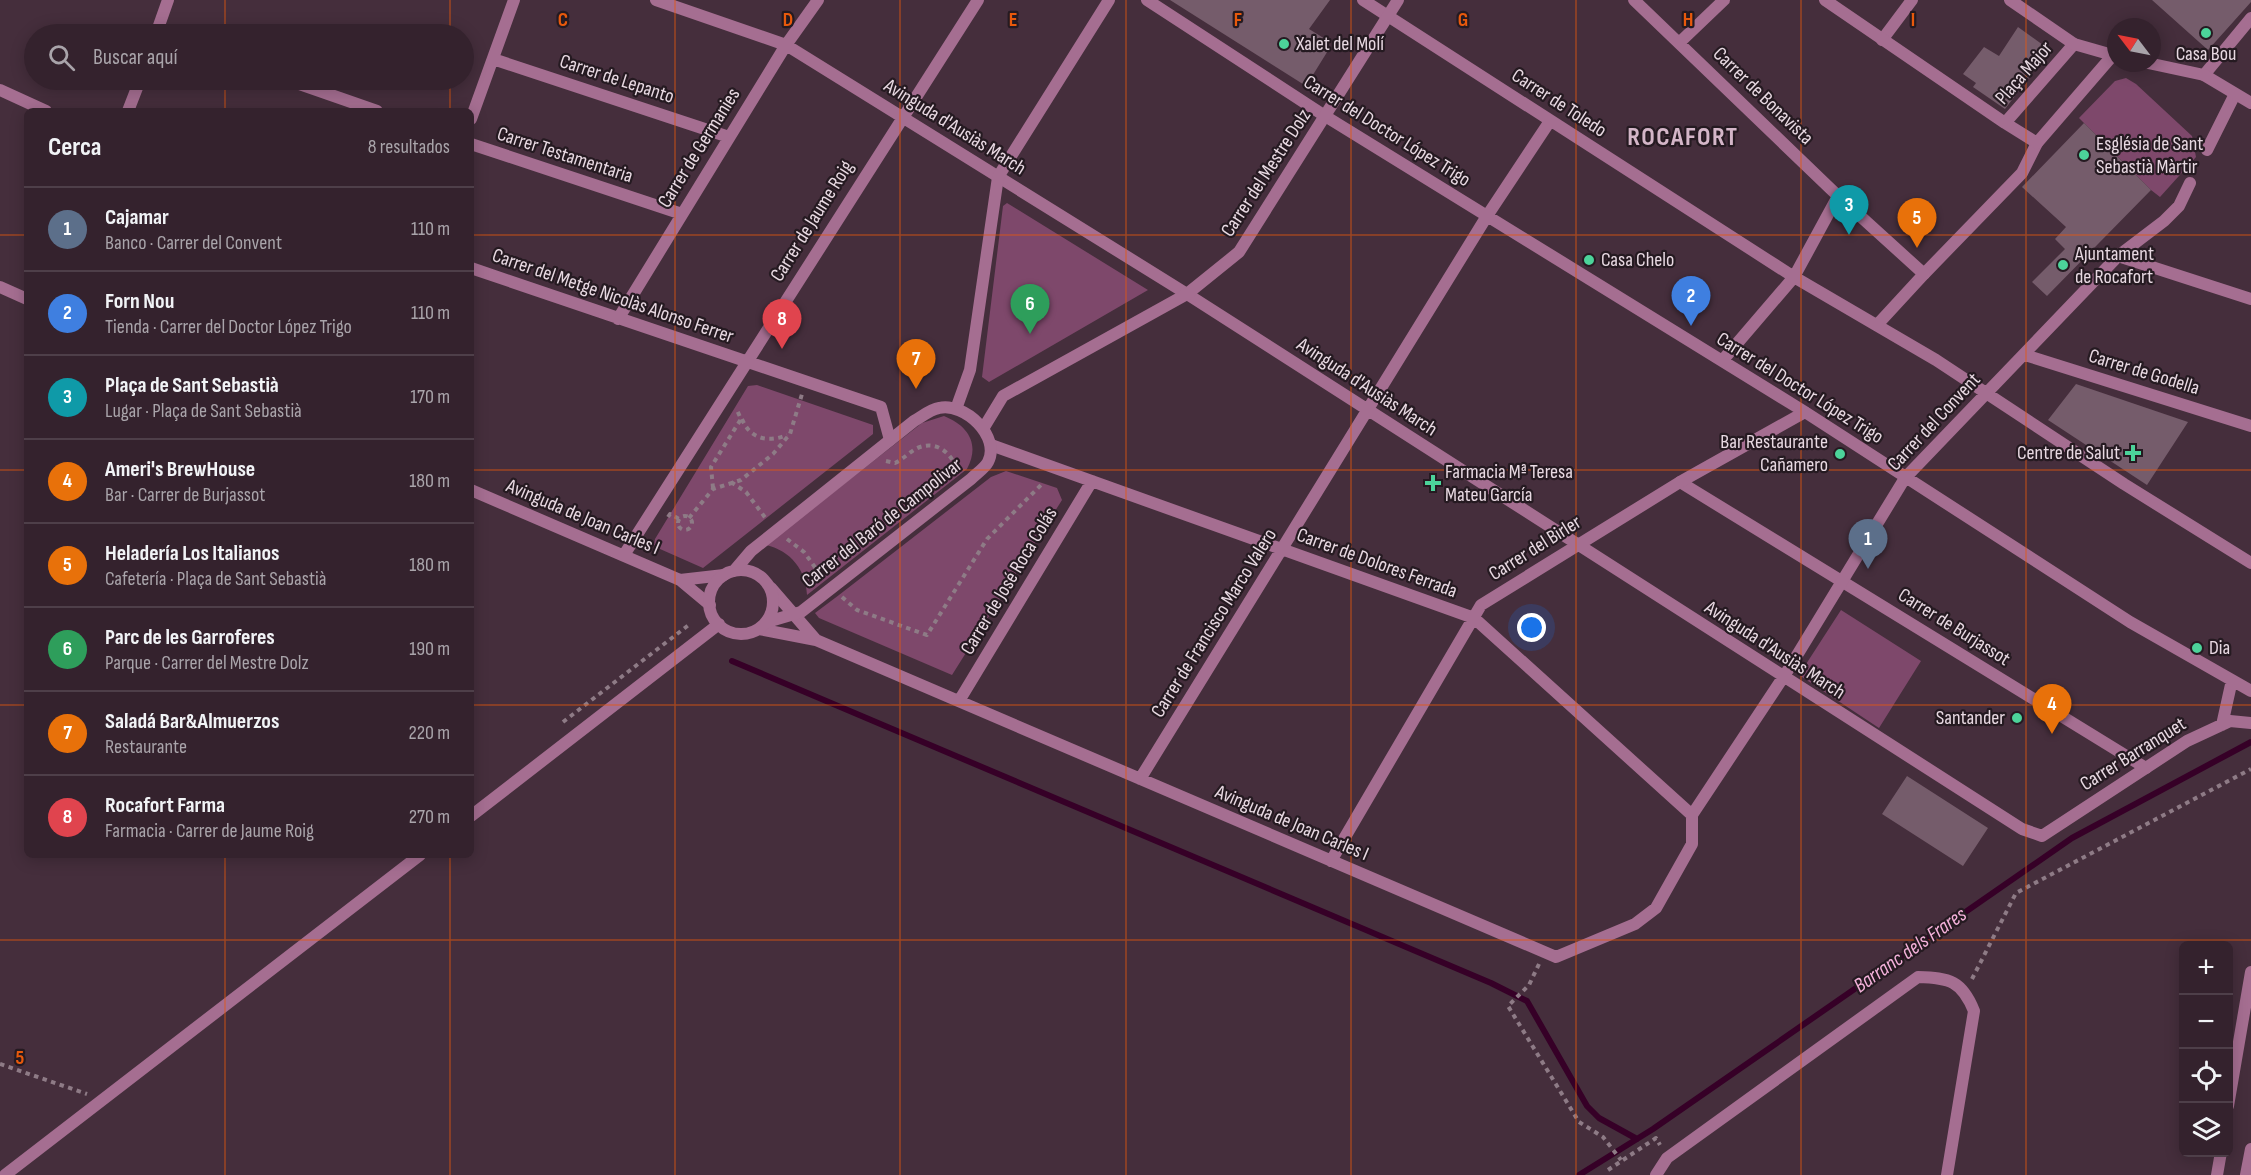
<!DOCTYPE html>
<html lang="es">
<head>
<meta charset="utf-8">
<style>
	body { margin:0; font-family:"Sofia Sans Condensed",sans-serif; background:#3c2a35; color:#f1f3f6 }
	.controls { position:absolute; right:18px; bottom:18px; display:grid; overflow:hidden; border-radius:9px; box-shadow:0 3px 15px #0003 }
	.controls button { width:54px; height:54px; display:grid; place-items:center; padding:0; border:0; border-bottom:2px solid #4e3f49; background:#34222d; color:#f1f3f6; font:30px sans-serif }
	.compass { position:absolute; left:2107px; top:18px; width:54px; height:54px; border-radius:50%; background:#34222d; box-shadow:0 3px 15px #0003; rotate:302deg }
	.you { position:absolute; left:1532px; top:628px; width:21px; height:21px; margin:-15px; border:4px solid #fff; border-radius:50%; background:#1a73e8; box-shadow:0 0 0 9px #1a73e833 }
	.badge { display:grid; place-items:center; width:39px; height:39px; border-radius:50%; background:#bca0f2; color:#fff; font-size:20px; font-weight:700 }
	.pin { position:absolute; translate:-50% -50px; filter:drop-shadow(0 2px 3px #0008) }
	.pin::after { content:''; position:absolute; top:32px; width:21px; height:18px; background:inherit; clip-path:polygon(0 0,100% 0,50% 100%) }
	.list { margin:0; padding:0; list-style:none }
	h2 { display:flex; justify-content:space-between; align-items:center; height:78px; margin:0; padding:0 24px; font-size:26px }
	h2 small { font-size:20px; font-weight:400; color:#a9a4aa }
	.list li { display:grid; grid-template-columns:39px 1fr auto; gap:18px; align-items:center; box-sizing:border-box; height:84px; padding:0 24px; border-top:2px solid #4e3f49 }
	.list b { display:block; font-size:22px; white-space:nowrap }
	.list p { margin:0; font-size:20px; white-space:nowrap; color:#a9a4aa }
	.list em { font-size:20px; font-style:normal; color:#a9a4aa }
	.icon { flex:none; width:33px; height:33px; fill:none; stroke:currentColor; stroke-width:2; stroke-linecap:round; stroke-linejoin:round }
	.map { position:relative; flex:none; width:2251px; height:1175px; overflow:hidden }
	.search { position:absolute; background:#34222d; box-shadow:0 3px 15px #0003; left:24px; top:24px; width:450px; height:66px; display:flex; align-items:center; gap:15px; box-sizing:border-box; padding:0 21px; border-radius:33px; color:#a9a4aa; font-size:22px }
	.panel { position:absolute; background:#34222d; box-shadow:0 3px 15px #0003; left:24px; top:108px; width:450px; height:750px; border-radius:9px }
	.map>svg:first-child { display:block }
	.green { fill:#7e486b }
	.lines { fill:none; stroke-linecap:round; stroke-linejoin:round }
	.stream { stroke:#360027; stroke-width:6 }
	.building { fill:#755c6b }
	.path { stroke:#8e7b86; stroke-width:4; stroke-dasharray:4.5 4.5; stroke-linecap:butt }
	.pedestrian { stroke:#a56e91; stroke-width:12 }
	.minor { stroke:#a56e91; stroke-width:12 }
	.tertiary { stroke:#a56e91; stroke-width:12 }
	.grid { fill:none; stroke:#e8590c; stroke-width:1.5; stroke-opacity:0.55 }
	.poi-dot { fill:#4cd39a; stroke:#251a21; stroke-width:2 }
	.labels { text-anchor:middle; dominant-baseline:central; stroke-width:4.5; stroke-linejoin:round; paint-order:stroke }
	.poi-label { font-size:20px; fill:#e8d9e2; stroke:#251a21; text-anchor:start }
	.street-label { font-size:20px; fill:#e8d9e2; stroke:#251a21 }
	.water-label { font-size:21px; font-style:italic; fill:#f4b1da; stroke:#251a21 }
	.district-label { font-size:26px; font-weight:bold; letter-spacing:1.5px; fill:#d4b6c8; stroke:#251a21 }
	.grid-label { font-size:20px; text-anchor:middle; font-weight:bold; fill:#e8590c; stroke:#251a21; stroke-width:4.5; stroke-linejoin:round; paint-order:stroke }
</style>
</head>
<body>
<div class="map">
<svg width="2251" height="1175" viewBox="0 0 2251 1175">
	<rect width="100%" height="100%" fill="#452e3c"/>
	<path class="green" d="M2126,78L2136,84L2192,136L2196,157L2160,197L2151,190L2079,118L2115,81Z
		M1007,203L1148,290L989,382L982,377L1003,206Z
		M757,385L873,425V434L703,568L660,549L654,545L655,539L748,386Z
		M944,416C969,426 980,445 967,469L807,595C806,570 791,551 766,545L922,423Z
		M1006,471L1057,488L1062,500L952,675L819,618L815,613L839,595L991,477Z
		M1841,610L1921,661L1879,728L1799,675Z"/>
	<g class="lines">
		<path class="stream" d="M732,661L1491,983L1527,1001L1587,1106L1599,1118L1637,1139
			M1579,1175L1653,1129L2072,838L2251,742"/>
	</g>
	<path class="building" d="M1170,0H1330L1309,29L1330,42L1326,47L1329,49L1306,86Z
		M2152,0H2251V2L2208,50Z
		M2018,27L2050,50L2005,109L1973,87L1976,83L1963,74L1984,47L1999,56Z
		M2084,123L2151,190L2047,296L2032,282L2065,249L2055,239L2066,227L2022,187Z
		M2076,384L2188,422L2147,485L2048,420Z
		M1907,776L1988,828L1963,866L1882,814Z"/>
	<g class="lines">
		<path class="path" d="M742,419C750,439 768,443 787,435
			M886,461L895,463C904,459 911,450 920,447C938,441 952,454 957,470
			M731,482L746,492L767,520
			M713,488L711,467L741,419L736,408
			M678 523a7 7 0 1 1 14 0a7 7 0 1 1-14 0Z
			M668,517L670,514L679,519
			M689,518L713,489L741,480L773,454L790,434L802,394
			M787,539L804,552L822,577
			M842,597L857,610L927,635L987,539L1043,483
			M563,722L690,624
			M1539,964L1529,985L1508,1006L1579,1122L1603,1137L1621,1160
			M1972,979L2016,893L2251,769
			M0,1064L87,1094
			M1608,1170L1656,1138L1660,1145"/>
		<path class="pedestrian" d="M1882,40L1912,0
			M1924,274L2022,173L2037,143
			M1680,482L2146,768"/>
		<path class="minor" d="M656,0L786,45L1187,294L2022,829L2042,836L2187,741L2230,721L2251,723
			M1147,0L1325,116L1805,412L2130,622L2251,691
			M1363,0L1794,277L1722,361
			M1634,0L1838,196L1924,274L1877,325
			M1825,0L2005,123
			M156,34L168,0
			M1679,43L1724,0
			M2074,44L2005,123L2037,143L2113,55
			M493,59L729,137
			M2204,75L2251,18
			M288,80L377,111
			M0,90L46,111
			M128,111L140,80
			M471,119L514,0
			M471,144L682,214
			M2207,150L2235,94
			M1838,196L1794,277L1936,360L2124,484L2251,563
			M2118,256L2251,299
			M471,268L881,407L890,440
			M0,287L27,299
			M618,319L786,45L818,0
			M2025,355L2251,426
			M991,445L1474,618L1692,815
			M471,490L680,580
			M624,555L978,0
			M771,588L816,640
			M710,605L680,580L724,575
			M759,629L816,640L1556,957L1635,924L1656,908L1692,844V815
			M959,701L1092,481
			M2222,725L2232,680
			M1140,779L1487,216L1550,121
			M1692,815L1788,670L1905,478L2118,256L2164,221L2179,206L2190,183
			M1331,861L1481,605L1680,482L1805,412
			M2228,1106L2251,972
			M1656,1175L1667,1158L1918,977C1950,978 1962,981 1974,1011L1947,1175
			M2217,1175L2221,1152"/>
		<path class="tertiary" d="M2010,0L2074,44L2116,56
			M2148,63L2204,75L2251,103
			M956,409L970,370L998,177L1109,0
			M983,429L1003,396L1187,294L1239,252L1398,0
			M709 602a32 32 0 1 1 64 0a32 32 0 1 1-64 0Z
			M734,571L751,551L914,421C921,417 931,409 939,408C965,402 1001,437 988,462C985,468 976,474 971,479L801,612L767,622
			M471,816L719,624
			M5,1175L420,855
			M2246,1175L2251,1149"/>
	</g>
	<path class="grid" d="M225,0V34M450,0V34M675,0V1175M900,0V1175M1126,0V1175M1351,0V1175M1576,0V1175M1801,0V1175M2026,0V1175M225,80V111M450,80V111M0,235H27M471,235H2251M0,470H27M471,470H2251M0,705H27M471,705H2251M225,855V1175M450,855V1175M0,940H2251"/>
	<g class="poi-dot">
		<circle cx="2206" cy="33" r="6"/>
		<circle cx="1284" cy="44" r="6"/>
		<circle cx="2084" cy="155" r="6"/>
		<circle cx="1589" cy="260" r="6"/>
		<circle cx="2063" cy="265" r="6"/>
		<path d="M2130 444h6v6h6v6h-6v6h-6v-6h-6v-6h6z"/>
		<circle cx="1840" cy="454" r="6"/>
		<path d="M1430 474h6v6h6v6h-6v6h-6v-6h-6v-6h6z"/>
		<circle cx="2197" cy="648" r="6"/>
		<circle cx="2017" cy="718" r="6"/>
	</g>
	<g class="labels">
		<g class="poi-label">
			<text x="1296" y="44">Xalet del Molí</text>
			<text x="2206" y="54" text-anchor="middle">Casa Bou</text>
			<text x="2096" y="144">Església de Sant<tspan x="2096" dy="23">Sebastià Màrtir</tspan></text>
			<text x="2075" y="254">Ajuntament<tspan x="2075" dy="23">de Rocafort</tspan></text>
			<text x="1601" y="260">Casa Chelo</text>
			<text x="1828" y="442" text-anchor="end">Bar Restaurante<tspan x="1828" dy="23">Cañamero</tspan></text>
			<text x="2120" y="453" text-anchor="end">Centre de Salut</text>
			<text x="1445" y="472">Farmacia Mª Teresa<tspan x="1445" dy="23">Mateu García</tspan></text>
			<text x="2209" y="648">Dia</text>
			<text x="2005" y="718" text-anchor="end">Santander</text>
		</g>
		<g class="street-label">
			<text transform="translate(2024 73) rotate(-49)">Plaça Major</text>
			<text transform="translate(617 79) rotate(18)">Carrer de Lepanto</text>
			<text transform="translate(1763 96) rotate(44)">Carrer de Bonavista</text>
			<text transform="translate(1559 103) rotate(33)">Carrer de Toledo</text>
			<text transform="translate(955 127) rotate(32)">Avinguda d'Ausiàs March</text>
			<text transform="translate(1387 131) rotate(32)">Carrer del Doctor López Trigo</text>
			<text transform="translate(699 148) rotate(-58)">Carrer de Germanies</text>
			<text transform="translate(565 155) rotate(18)">Carrer Testamentaria</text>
			<text transform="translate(1266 173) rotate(-57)">Carrer del Mestre Dolz</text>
			<text transform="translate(812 221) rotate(-58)">Carrer de Jaume Roig</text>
			<text transform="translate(613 296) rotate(19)">Carrer del Metge Nicolàs Alonso Ferrer</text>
			<text transform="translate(2144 372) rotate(17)">Carrer de Godella</text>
			<text transform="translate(1367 387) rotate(33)">Avinguda d'Ausiàs March</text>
			<text transform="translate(1800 388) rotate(32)">Carrer del Doctor López Trigo</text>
			<text transform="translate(1934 422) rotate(-47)">Carrer del Convent</text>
			<text transform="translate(583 517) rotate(23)">Avinguda de Joan Carles I</text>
			<text transform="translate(882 523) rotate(-38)">Carrer del Baró de Campolivar</text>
			<text transform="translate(1535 548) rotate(-32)">Carrer del Birler</text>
			<text transform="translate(1377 563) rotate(20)">Carrer de Dolores Ferrada</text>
			<text transform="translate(1009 581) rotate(-59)">Carrer de José Roca Colás</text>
			<text transform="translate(1214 623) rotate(-58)">Carrer de Francisco Marco Valero</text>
			<text transform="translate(1954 627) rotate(32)">Carrer de Burjassot</text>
			<text transform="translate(1775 650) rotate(33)">Avinguda d'Ausiàs March</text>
			<text transform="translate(2133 754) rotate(-32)">Carrer Barranquet</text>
			<text transform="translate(1292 823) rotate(23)">Avinguda de Joan Carles I</text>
		</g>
		<g class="water-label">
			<text transform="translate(1910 950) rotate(-35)">Barranc dels Frares</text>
		</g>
		<g class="district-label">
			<text x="1683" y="137">ROCAFORT</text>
		</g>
	</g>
	<g class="grid-label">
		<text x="563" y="26">C</text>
		<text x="788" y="26">D</text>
		<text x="1013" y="26">E</text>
		<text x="1238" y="26">F</text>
		<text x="1463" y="26">G</text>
		<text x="1688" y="26">H</text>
		<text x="1913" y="26">I</text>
		<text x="20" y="1064">5</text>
	</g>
</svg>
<div class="controls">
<button>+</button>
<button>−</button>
<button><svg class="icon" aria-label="locate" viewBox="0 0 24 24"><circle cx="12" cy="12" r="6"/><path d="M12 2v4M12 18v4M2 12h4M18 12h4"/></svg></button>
<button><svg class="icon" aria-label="layers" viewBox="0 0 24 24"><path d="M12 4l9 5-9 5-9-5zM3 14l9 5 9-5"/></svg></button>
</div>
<svg class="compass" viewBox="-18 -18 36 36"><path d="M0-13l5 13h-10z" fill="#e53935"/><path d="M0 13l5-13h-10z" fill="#a9a4aa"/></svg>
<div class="you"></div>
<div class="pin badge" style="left:1868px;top:569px;background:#5c6f8a">1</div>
<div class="pin badge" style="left:1691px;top:326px;background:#3f7fe0">2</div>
<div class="pin badge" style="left:1849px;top:235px;background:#0f9aa8">3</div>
<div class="pin badge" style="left:2052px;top:734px;background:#e8710a">4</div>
<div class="pin badge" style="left:1917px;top:248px;background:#e8710a">5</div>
<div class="pin badge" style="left:1030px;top:334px;background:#2e9e5b">6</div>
<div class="pin badge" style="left:916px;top:389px;background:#e8710a">7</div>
<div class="pin badge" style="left:782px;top:349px;background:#e0444e">8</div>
<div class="search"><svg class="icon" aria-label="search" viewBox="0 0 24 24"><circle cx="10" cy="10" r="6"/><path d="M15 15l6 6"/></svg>Buscar aquí</div>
<section class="panel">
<h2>Cerca<small>8 resultados</small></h2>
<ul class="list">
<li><span class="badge" style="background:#5c6f8a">1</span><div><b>Cajamar</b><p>Banco · Carrer del Convent</p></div><em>110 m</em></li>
<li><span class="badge" style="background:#3f7fe0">2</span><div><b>Forn Nou</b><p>Tienda · Carrer del Doctor López Trigo</p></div><em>110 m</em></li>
<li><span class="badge" style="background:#0f9aa8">3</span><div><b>Plaça de Sant Sebastià</b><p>Lugar · Plaça de Sant Sebastià</p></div><em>170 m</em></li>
<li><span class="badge" style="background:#e8710a">4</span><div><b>Ameri's BrewHouse</b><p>Bar · Carrer de Burjassot</p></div><em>180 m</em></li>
<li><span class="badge" style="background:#e8710a">5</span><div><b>Heladería Los Italianos</b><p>Cafetería · Plaça de Sant Sebastià</p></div><em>180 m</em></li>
<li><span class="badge" style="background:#2e9e5b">6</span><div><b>Parc de les Garroferes</b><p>Parque · Carrer del Mestre Dolz</p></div><em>190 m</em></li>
<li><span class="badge" style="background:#e8710a">7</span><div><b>Saladá Bar&amp;Almuerzos</b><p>Restaurante</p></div><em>220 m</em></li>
<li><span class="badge" style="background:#e0444e">8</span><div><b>Rocafort Farma</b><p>Farmacia · Carrer de Jaume Roig</p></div><em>270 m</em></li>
</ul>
</section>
</div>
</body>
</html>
